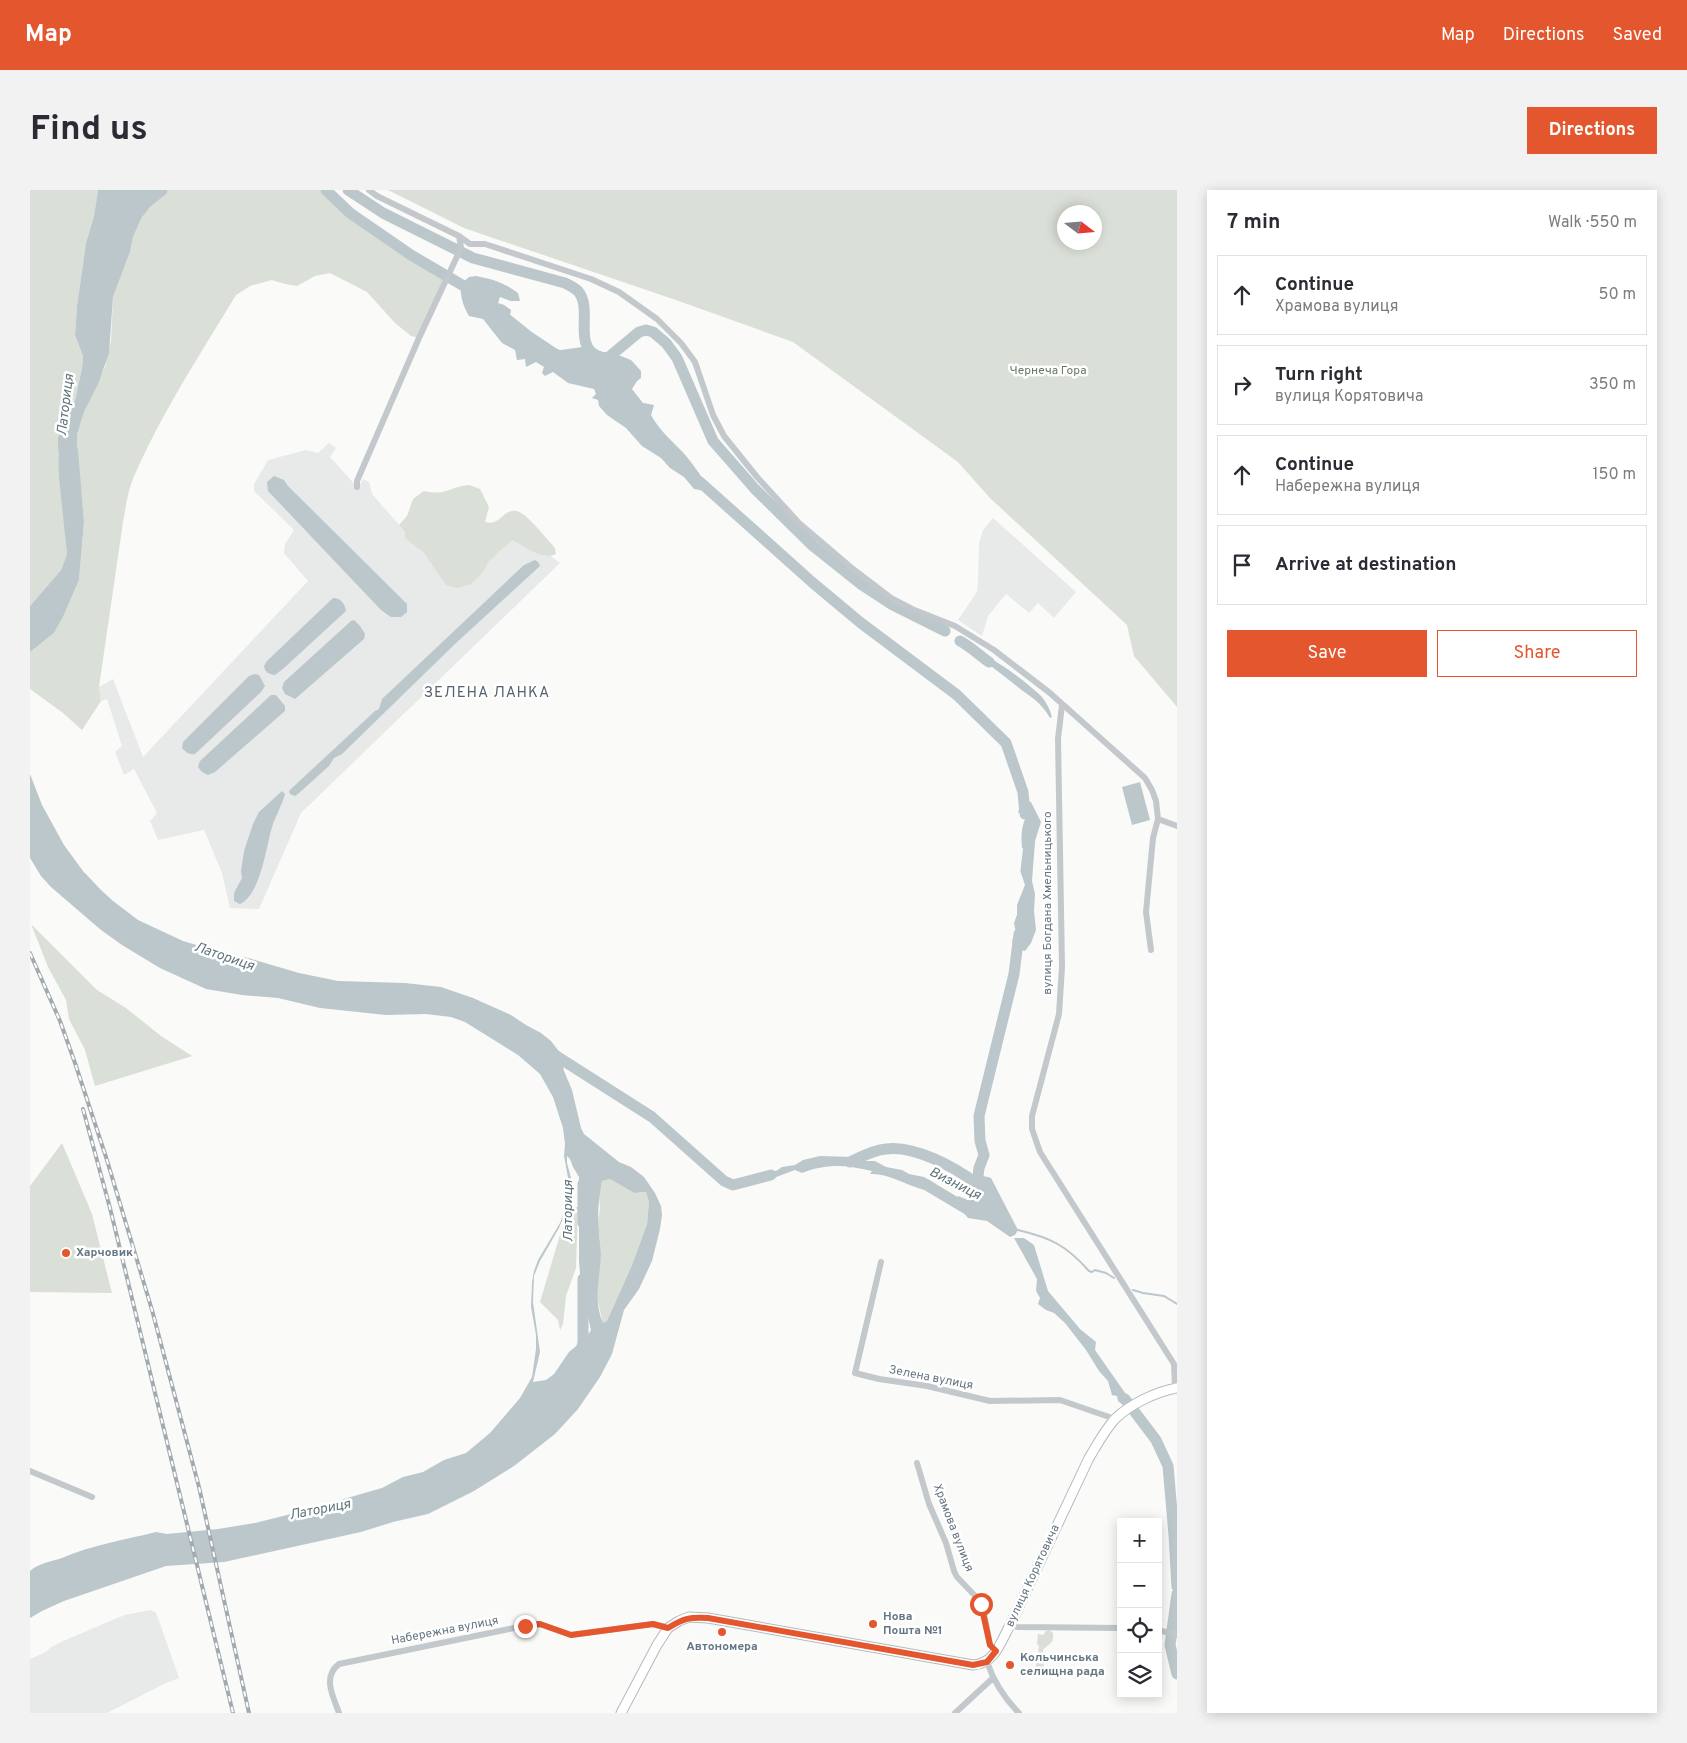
<!DOCTYPE html>
<html lang="en">
<head>
<meta charset="utf-8">
<style>
	body { margin:0; font-family:Overpass,sans-serif; background:#f2f2f3; color:#2b2b33 }
	.controls { position:absolute; right:15px; bottom:15px; display:grid; overflow:hidden; border-radius:0px; box-shadow:0 2px 12px #0003 }
	.controls button { width:45px; height:45px; display:grid; place-items:center; padding:0; border:0; border-bottom:1px solid #e1e1e2; background:#fff; color:#2b2b33; font:25px sans-serif }
	.compass { position:absolute; left:1027px; top:15px; width:45px; height:45px; border-radius:50%; background:#fff; box-shadow:0 2px 12px #0003; rotate:106deg }
	.stop { position:absolute; width:15px; height:15px; margin:-11px; border:4px solid #e4572e; border-radius:50%; background:#fff }
	.stop.end { background:#e4572e; border-color:#fff; box-shadow:0 1px 5px #0008 }
	.list { margin:0; padding:0; list-style:none }
	h2 { display:flex; justify-content:space-between; align-items:center; height:65px; margin:0; padding:0 20px; font-size:21px }
	h2 small { font-size:16px; font-weight:400; color:#7c7c81 }
	.list li { display:grid; grid-template-columns:32px 1fr auto; gap:15px; align-items:center; box-sizing:border-box; height:80px; margin:0 10px 10px; padding:0 10px; border:1px solid #e1e1e2; border-radius:0px }
	.list b { display:block; font-size:19px; white-space:nowrap }
	.list p { margin:0; font-size:16px; white-space:nowrap; color:#7c7c81 }
	.list em { font-size:16px; font-style:normal; color:#7c7c81 }
	.actions { display:flex; gap:10px; padding:15px 20px }
	.actions a { flex:1; padding:11px 0; border:1px solid #e4572e; border-radius:0px; text-align:center; font-size:18px; color:#e4572e }
	.actions .main { background:#e4572e; color:#fff }
	.icon { flex:none; width:28px; height:28px; fill:none; stroke:currentColor; stroke-width:2; stroke-linecap:round; stroke-linejoin:round }
	.map { position:relative; flex:none; width:1147px; height:1523px; overflow:hidden; border-radius:0px }
	header { display:flex; align-items:center; gap:30px; box-sizing:border-box; height:70px; padding:0 25px; background:#e4572e; color:#fff }
	header strong { font-size:24px }
	nav { display:flex; gap:28px; margin-inline-start:auto; font-size:18px }
	.intro { display:flex; align-items:center; justify-content:space-between; box-sizing:border-box; height:120px; padding:0 30px }
	h1 { margin:0; font-size:35px }
	.button { padding:12px 22px; border-radius:0px; background:#e4572e; color:#fff; font-size:18px; font-weight:700 }
	main { display:flex; gap:30px; padding:0 30px }
	aside { flex:1; background:#fff; border-radius:0px; box-shadow:0 2px 12px #0003 }
	.map>svg:first-child { display:block }
	.built { fill:#e8e9e9 }
	.green { fill:#dadfd7; fill-rule:evenodd }
	.water { fill:#bbc7cb; fill-rule:evenodd }
	.lines { fill:none; stroke-linecap:round; stroke-linejoin:round }
	.stream { stroke:#bbc7cb; stroke-width:2 }
	.river { stroke:#bbc7cb; stroke-width:11 }
	.secondary-casing { stroke:#b3babf; stroke-width:11 }
	.street { stroke:#c3c8cc; stroke-width:6 }
	.secondary { stroke:#fff; stroke-width:9 }
	.rail-casing { stroke:#a2aab0; stroke-width:4 }
	.rail { stroke:#fff; stroke-width:2; stroke-dasharray:5.5; stroke-linecap:butt }
	.route { stroke:#e4572e; stroke-width:6 }
	.poi-dot { fill:#e4572e; stroke:#fff; stroke-width:2 }
	.labels { text-anchor:middle; dominant-baseline:central; stroke-width:5; stroke-linejoin:round; paint-order:stroke }
	.park-label { font-size:12px; fill:#687a64; stroke:#fff }
	.street-label { font-size:12px; fill:#657683; stroke:#fff }
	.poi-label { font-size:12px; font-weight:bold; fill:#657683; stroke:#fff; text-anchor:start }
	.water-label { font-size:14px; font-style:italic; fill:#60757c; stroke:#fff }
	.quarter-label { font-size:15px; letter-spacing:1px; fill:#57646e; stroke:#fff }
</style>
</head>
<body>
<header>
<strong>Map</strong>
<nav><a>Map</a><a>Directions</a><a>Saved</a></nav>
</header>
<div class="intro"><h1>Find us</h1><a class="button">Directions</a></div>
<main>
<div class="map">
<svg width="1147" height="1523" viewBox="0 0 1147 1523">
	<rect width="100%" height="100%" fill="#fafaf8"/>
	<path class="built" d="M299,253L306,258L300,267L328,298L333,289L339,292L342,304L423,396L486,340L530,373L271,623L229,719L200,718L192,683L174,640L128,650L120,631L127,623L104,579L94,585L85,562L92,556L77,509L71,511L69,497L83,489L113,567L278,391L254,363L255,354L264,340L224,301V294L238,270L276,260L288,263Z
		M963,328L1046,402L1024,428L1008,413L999,423L976,404L958,426L952,446L928,430L947,402L948,391L949,353L953,340Z
		M120,1420L125,1422L127,1425L149,1488L134,1494L77,1523H0V1469L16,1462L20,1458L31,1452L80,1431L95,1425Z"/>
	<path class="green" d="M0,0H68L64,26L56,53L47,116L45,145L53,166L52,178L45,211L35,235L28,262L37,364L31,380L0,416Z
		M124,0H296L320,23L381,65L415,84L408,109L389,148L381,146L365,133L337,102L300,83L285,86L267,96L255,94L242,90L220,96L206,105C171,163 132,222 105,284C98,299 96,316 93,332L69,497L71,511L52,540L33,523L0,499V462L24,443L33,427L49,390L54,332L46,247L54,222L75,177L81,151L83,107L100,62L103,47Z
		M358,0H1147V517L1104,466L1097,435L960,308L928,272L763,152L643,109L434,38ZM1034,22H1064V52H1034Z
		M439,295L450,299L459,317L455,332C464,334 467,331 473,326C478,321 485,319 491,323C498,326 519,351 525,358L526,364C513,371 494,356 482,350L459,371L452,383L441,394L427,398L416,395L394,363L375,348V342L369,335L377,326L383,309L394,301C417,306 419,297 439,295Z
		M1,734L67,800L96,818L131,846L162,866L65,896L55,860L39,829L36,810L18,777Z
		M32,953L62,1024L82,1103L0,1102V996Z
		M580,989L604,1003L616,1002L619,1012L617,1034L602,1075L577,1131L573,1134L568,1111V1089L571,1062L568,1031L570,1019L569,1004L572,991Z
		M542,1017H548L546,1078L536,1106L533,1134L530,1140L528,1130L510,1112L533,1035Z
		M1019,1440L1023,1443C1024,1455 1020,1452 1013,1460L1014,1477L1008,1479L1007,1486H1004L1009,1456L1007,1454L1008,1444L1013,1445L1016,1441Z"/>
	<path class="water" d="M68,0H124L103,47L100,62L83,107L79,163L69,192L54,222L45,251L48,260L54,332L49,390L33,427L24,443L0,462V416L31,380L37,364L29,287L28,248L45,211L52,178L53,166L45,145L47,116L56,53L64,26Z
		M446,86C462,89 475,93 488,103L490,111H481L470,107L468,113L474,115L481,120L479,131L516,158L531,160L552,157L591,166L601,170L611,181V188L607,191L602,199L613,213L624,215L621,225C630,242 645,253 657,267C666,278 674,290 681,302L664,299L654,287L640,278L631,268L612,256L596,238L577,225L569,216L568,210L562,208L566,204L564,199L538,193L523,182L515,186L512,183L514,177L506,172L496,177L495,169L487,170L485,160L472,153L453,129L439,126C433,115 430,107 431,94L439,87Z
		M244,286L254,290L258,296L377,414V422L371,427H361L351,420L238,301L237,292Z
		M505,370L508,372L510,376L426,453L312,564L304,568L299,576L269,603L265,606L260,604L259,601L262,598L345,521L349,519L352,509L494,375Z
		M303,408C311,408 315,414 316,421L254,478L245,485C238,484 235,482 234,476L237,471Z
		M324,430L330,436L335,444L334,449L265,509L255,504L252,498L254,492L321,431Z
		M948,463C964,467 1000,495 1012,507C1017,513 1020,520 1022,527L1020,528C1010,510 998,506 983,493C971,484 961,475 947,467Z
		M225,484L229,485L235,496L231,502L165,564C159,565 156,562 152,558L153,552L219,486Z
		M241,505H246L255,516V521L185,582L178,585L172,582L168,577L170,571Z
		M0,584L12,615L34,655L53,681L71,700L83,711L108,730L153,751L193,763L218,768L269,783L308,791L375,793L411,797L443,808L481,825L496,835L511,843L521,851L531,864L534,881L542,900L551,938L554,944L589,972L601,977L614,987L625,1003L631,1016L632,1025L630,1039L622,1071L609,1099L594,1120L582,1164L570,1187L548,1219L525,1244L484,1276L444,1301L398,1324L363,1332L331,1342L194,1372L136,1376L34,1411L12,1421L0,1428V1381C9,1373 20,1372 32,1368C62,1355 94,1350 126,1342L137,1344L188,1339L225,1333L265,1323L352,1298L373,1287L393,1282L414,1270L436,1263L460,1243L490,1208L502,1187L506,1159V1145L501,1117L502,1092L504,1081L508,1070L530,1033L541,1004L534,966L535,954L533,938L523,907L510,884L488,865L435,832L421,827L396,824L356,825L290,818L248,808L212,805L176,799L130,778L92,755L71,740L21,697L11,686L0,668ZM537,966L540,969L543,977L549,987V999L554,1014L549,1027V1071L551,1097L561,1140L556,1148L539,1162L524,1184L516,1190L503,1192L510,1162L503,1112L504,1086L510,1071L529,1038L542,1007L544,999L537,973ZM580,989L604,1003L616,1002L619,1012L617,1034L602,1075L577,1131L573,1133C563,1111 570,1087 571,1064C571,1056 569,1049 569,1041C567,1026 569,1006 572,991Z
		M1110,592L1120,630L1102,635L1092,597Z
		M252,601L255,604C252,615 246,625 242,637C236,657 231,704 210,714L204,711V703L212,688L211,681L214,661L223,634L229,622Z
		M993,610L1001,612L1011,632L1005,651L1002,691L1005,704L1004,721L1006,740L1001,753L995,761L987,759L982,751L986,743L984,733L987,725V715L995,695L991,683L992,669L998,666V661L992,658C991,647 991,637 996,627L988,622Z
		M790,966L824,967L830,971H845L856,977L872,980L879,984L894,987L906,994L907,1001C884,1002 864,983 840,984L842,981C817,975 797,973 772,983L765,980L738,990L723,987L730,985L736,981H746L752,977L765,975L773,970Z
		M939,984C946,987 953,985 961,988L988,1040L985,1045L980,1047L957,1031L938,1028L933,1022L921,1016L928,1006L938,1010H945L947,1007L941,997L935,992Z
		M984,1048H994L1004,1055L1018,1101L1050,1139L1066,1152L1065,1160L1100,1210L1093,1215L1088,1211L1087,1206L1082,1205L1078,1191L1069,1181L1056,1160L1035,1133L1024,1123L1016,1120L1008,1114L1010,1108L1006,1101L1007,1089Z"/>
	<g class="lines">
		<path class="stream" d="M46,256V246
			M988,1040C1021,1048 1036,1055 1059,1081L1062,1082L1065,1080L1076,1083L1084,1088
			M1103,1100L1113,1103L1134,1106L1147,1114"/>
		<path class="river" d="M296,0L320,23L381,65L444,102
			M318,0L353,23L443,68L535,93C539,95 545,98 548,101C564,120 541,157 570,167
			M110,21L115,14L132,0
			M468,122L498,146L528,166
			M570,170L579,167L609,142L616,140L623,142L636,153L647,168L683,251L725,299L783,356L832,395L861,414L915,441
			M670,292L783,393L831,433L927,505L976,553L993,602L995,624
			M930,451C941,457 949,465 959,472
			M996,681L999,655L998,645
			M520,862L622,927L694,991L703,995L741,985
			M820,972C831,967 843,960 856,959C884,955 925,977 947,994
			M553,994V1033
			M895,994L937,1019
			M948,1000L947,994L949,978L954,965L950,951L949,926L984,784L989,744
			M550,1163L553,1153V1089
			M1095,1209L1126,1250L1138,1276L1144,1345L1147,1347
			M1144,1345L1147,1397
			M1147,1404L1140,1455L1147,1484"/>
		<defs>
			<path id="secondary" d="M591,1523L627,1455L638,1438L649,1431L659,1427L678,1428L943,1475C965,1474 971,1451 980,1435L1059,1268C1067,1255 1074,1241 1085,1229C1100,1214 1126,1202 1147,1198"/>
		</defs>
		<use href="#secondary" class="secondary-casing"/>
		<path class="street" d="M429,46L440,54H455L561,89L589,102L627,129L651,153L665,172L683,225L694,246L727,287L769,333L823,379L861,408L882,419L925,436L964,460L1020,503L1115,588L1122,600L1126,611L1128,629L1123,648L1116,722L1121,760
			M327,297V291L389,148L431,58L429,46L347,6L339,0
			M1032,515L1028,549L1032,777L1029,824L1002,926V939L1010,962L1144,1174L1145,1198
			M1128,629L1147,636
			M851,1072L825,1183L849,1189L897,1196L960,1211L1030,1210L1085,1229
			M887,1273L899,1314L916,1353L924,1381L927,1387L950,1411L953,1418L960,1455L966,1461
			M0,1281L62,1307
			M980,1435L988,1437L1091,1438
			M1128,1440L1147,1445
			M957,1472C964,1492 974,1508 989,1523
			M309,1523C303,1506 292,1487 309,1474L499,1435L510,1434L541,1445L623,1434L638,1438
			M925,1523L963,1488"/>
		<use href="#secondary" class="secondary"/>
		<defs>
			<path id="rail" d="M0,763L30,831L45,873L76,967L122,1120L169,1297L219,1523
				M53,919L80,1018L203,1523"/>
		</defs>
		<use href="#rail" class="rail-casing"/>
		<use href="#rail" class="rail"/>
	</g>
	<g class="lines">
		<path class="route" d="M495,1436L510,1434L541,1445L623,1434L638,1438C654,1428 660,1427 678,1428L943,1475L957,1472L966,1461L960,1455L951,1414"/>
	</g>
	<g class="poi-dot">
		<circle cx="36" cy="1063" r="5"/>
		<circle cx="843" cy="1434" r="5"/>
		<circle cx="692" cy="1442" r="5"/>
		<circle cx="980" cy="1475" r="5"/>
	</g>
	<g class="labels">
		<g class="park-label">
			<text x="1018" y="181">Чернеча Гора</text>
		</g>
		<g class="street-label">
			<text transform="translate(1018 713) rotate(-90)">вулиця Богдана Хмельницького</text>
			<text transform="translate(901 1188) rotate(11)">Зелена вулиця</text>
			<text transform="translate(923 1338) rotate(69)">Храмова вулиця</text>
			<text transform="translate(1003 1386) rotate(-65)">вулиця Корятовича</text>
			<text transform="translate(415 1441) rotate(-11)">Набережна вулиця</text>
		</g>
		<g class="poi-label">
			<text x="46" y="1063">Харчовик</text>
			<text x="853" y="1427">Нова<tspan x="853" dy="14">Пошта №1</tspan></text>
			<text x="692" y="1457" text-anchor="middle">Автономера</text>
			<text x="990" y="1468">Кольчинська<tspan x="990" dy="14">селищна рада</tspan></text>
		</g>
		<g class="water-label">
			<text transform="translate(36 215) rotate(-83)">Латориця</text>
			<text transform="translate(194 767) rotate(19)">Латориця</text>
			<text transform="translate(925 994) rotate(27)">Визниця</text>
			<text transform="translate(538 1021) rotate(-90)">Латориця</text>
			<text transform="translate(290 1320) rotate(-11)">Латориця</text>
		</g>
		<g class="quarter-label">
			<text x="457" y="503">ЗЕЛЕНА ЛАНКА</text>
		</g>
	</g>
</svg>
<div class="controls">
<button>+</button>
<button>−</button>
<button><svg class="icon" aria-label="locate" viewBox="0 0 24 24"><circle cx="12" cy="12" r="6"/><path d="M12 2v4M12 18v4M2 12h4M18 12h4"/></svg></button>
<button><svg class="icon" aria-label="layers" viewBox="0 0 24 24"><path d="M12 4l9 5-9 5-9-5zM3 14l9 5 9-5"/></svg></button>
</div>
<svg class="compass" viewBox="-18 -18 36 36"><path d="M0-13l5 13h-10z" fill="#e53935"/><path d="M0 13l5-13h-10z" fill="#7c7c81"/></svg>
<div class="stop" style="left:951px;top:1414px"></div>
<div class="stop end" style="left:495px;top:1436px"></div>
</div>
<aside>
<h2>7 min<small>Walk · 550 m</small></h2>
<ul class="list">
<li><svg class="icon" aria-label="ahead" viewBox="0 0 24 24"><path d="M12 20V5M6 11l6-6 6 6"/></svg><div><b>Continue</b><p>Храмова вулиця</p></div><em>50 m</em></li>
<li><svg class="icon" aria-label="right" viewBox="0 0 24 24"><path d="M7 20v-9h11M14 6l5 5-5 5"/></svg><div><b>Turn right</b><p>вулиця Корятовича</p></div><em>350 m</em></li>
<li><svg class="icon" aria-label="ahead" viewBox="0 0 24 24"><path d="M12 20V5M6 11l6-6 6 6"/></svg><div><b>Continue</b><p>Набережна вулиця</p></div><em>150 m</em></li>
<li><svg class="icon" aria-label="arrive" viewBox="0 0 24 24"><path d="M6 21V4h12l-3 4 3 4H6"/></svg><div><b>Arrive at destination</b></div></li>
</ul>
<div class="actions"><a class="main">Save</a><a>Share</a></div>
</aside>
</main>
</body>
</html>
